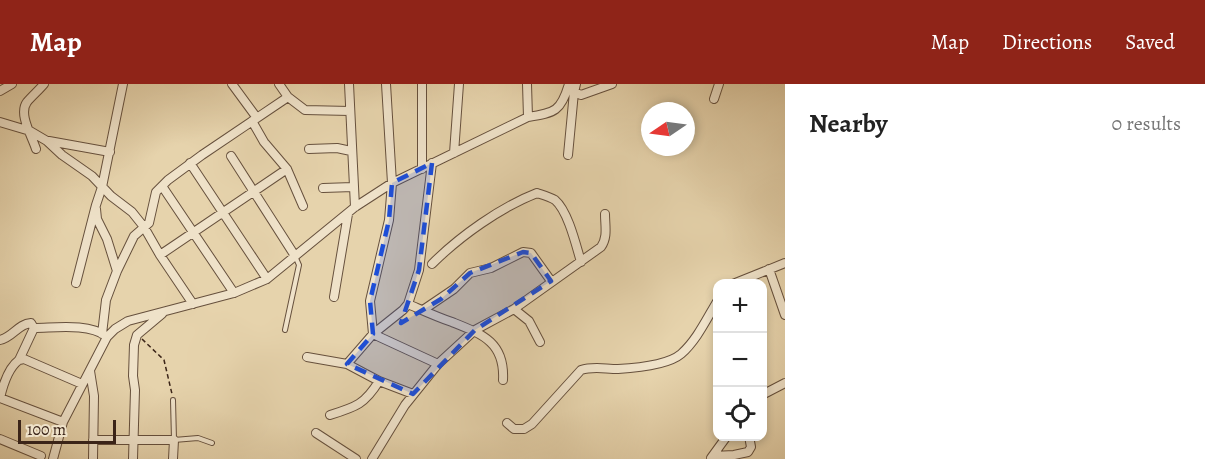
<!DOCTYPE html>
<html lang="en">
<head>
<meta charset="utf-8">
<style>
	body { margin:0; font-family:Alegreya,serif; background:#f6f6f6; color:#222 }
	.controls { position:absolute; right:18px; bottom:18px; display:grid; overflow:hidden; border-radius:12px; box-shadow:0 3px 9px #0003 }
	.controls button { width:54px; height:54px; display:grid; place-items:center; padding:0; border:0; border-bottom:2px solid #e0e0e0; background:#fff; color:#222; font:30px sans-serif }
	.compass { position:absolute; left:641px; top:18px; width:54px; height:54px; border-radius:50%; background:#fff; box-shadow:0 3px 9px #0003; rotate:257deg }
	.scale { position:absolute; left:18px; bottom:15px; width:98px; box-sizing:border-box; padding-left:6px; border:3px solid #3b2418; border-top:0; font-size:16px; line-height:21px; white-space:nowrap; color:#3b2418; -webkit-text-stroke:4px #efe2c9; paint-order:stroke }
	.list { margin:0; padding:0; list-style:none }
	h2 { display:flex; justify-content:space-between; align-items:center; height:78px; margin:0; padding:0 24px; font-size:26px }
	h2 small { font-size:20px; font-weight:400; color:#767676 }
	.icon { flex:none; width:33px; height:33px; fill:none; stroke:currentColor; stroke-width:2; stroke-linecap:round; stroke-linejoin:round }
	.map { position:relative; flex:none; width:785px; height:375px; overflow:hidden }
	header { display:flex; align-items:center; gap:36px; box-sizing:border-box; height:84px; padding:0 30px; background:#8f2418; color:#fff }
	header strong { font-size:28px }
	nav { display:flex; gap:33px; margin-inline-start:auto; font-size:21px }
	main { display:flex }
	aside { flex:1; background:#fff }
	.map>svg:first-child { display:block }
	.lines { fill:none; stroke-linecap:round; stroke-linejoin:round }
	.lane-casing { stroke:#66503d; stroke-width:6 }
	.street-casing { stroke:#66503d; stroke-width:10 }
	.path { stroke:#3b2418; stroke-width:1.5; stroke-dasharray:4.5 3; stroke-linecap:butt }
	.lane { stroke:#efe2c9; stroke-width:4 }
	.street { stroke:#efe2c9; stroke-width:8 }
	.marked { fill:#1d4ed8; fill-opacity:0.2; stroke:#1d4ed8; stroke-width:4.5; stroke-dasharray:12 8; stroke-linejoin:round }
</style>
</head>
<body>
<header>
<strong>Map</strong>
<nav><a>Map</a><a>Directions</a><a>Saved</a></nav>
</header>
<main>
<div class="map">
<svg width="785" height="375" viewBox="0 0 785 375">
	<rect width="100%" height="100%" fill="#e6d3ac"/>
	<filter id="stains"><feTurbulence type="fractalNoise" baseFrequency=".00333" numOctaves="4"/><feColorMatrix values="0 0 0 0 .2 0 0 0 0 .09 0 0 0 0 .02 0 0 0 .5 -.17"/></filter>
	<radialGradient id="worn" r=".72"><stop offset=".6" stop-color="#630" stop-opacity="0"/><stop offset="1" stop-color="#630" stop-opacity=".3"/></radialGradient>
	<g class="lines">
		<defs>
			<path id="lane" d="M285,246L299,181L295,172
				M173,316L174,356L198,354L212,359"/>
			<path id="street" d="M232,0L257,34
				M279,0L288,13L305,26L350,27
				M349,0L355,123
				M386,0L392,99L389,136L370,217L373,250L438,280
				M422,0V85
				M527,0L528,33
				M576,0L574,8L581,11L612,0
				M0,7L12,0
				M714,15L719,0
				M252,37L264,58L287,85L303,122
				M0,38L30,47L47,57L62,71L92,92L111,112L132,128L144,143L160,171L193,220
				M49,57L110,68
				M36,65C32,52 18,30 27,18C32,12 39,6 44,0
				M309,65L337,64L351,67
				M454,69L459,0
				M568,71L574,8
				M231,72L295,172
				M190,79L267,195
				M162,102L234,209
				M323,104L353,103
				M96,125L97,135L107,155L117,187L106,216L102,250
				M160,171L287,85
				M432,180C460,152 501,123 537,109C543,111 550,113 555,116C568,127 576,161 581,178
				M769,185L785,231
				M117,187L134,152L149,139L156,108L168,96L202,71L288,13
				M76,199L96,121L102,103L123,0
				M733,200L785,179
				M334,213L348,130
				M408,220C422,226 437,233 452,238C482,250 505,258 503,296
				M514,225L529,237L540,258
				M423,226L454,205L470,189L491,184L523,168L531,169L551,197
				M34,244C55,244 88,239 106,252
				M0,256C13,253 18,240 31,239L34,244L19,276C8,284 3,301 0,314
				M307,273L347,280L379,297L413,310
				M19,276L24,275L82,300
				M347,280L373,250L403,226L408,220L419,186L432,79
				M90,287L94,312L93,375
				M762,311L785,299
				M0,314L63,338
				M330,331C356,323 365,320 379,297
				M507,339L514,345H524L532,340L581,286C593,282 605,285 618,285C635,284 668,281 681,270C697,256 707,234 718,216
				M316,349L356,375
				M0,355L41,372
				M93,356H174L173,375
				M713,372L734,371L748,368L751,363L749,352
				M711,374L727,352
				M53,375L63,338L107,253L115,245L128,237L234,209L267,195L355,123L392,99L528,33C555,29 561,27 569,0
				M133,375L135,306L133,292L134,261L137,251L162,230
				M372,375L405,321L438,280L475,246L514,225L601,163C608,153 605,142 605,130"/>
		</defs>
		<use href="#lane" class="lane-casing"/>
		<use href="#street" class="street-casing"/>
		<path class="path" d="M142,255L164,276L172,310"/>
		<use href="#lane" class="lane"/>
		<use href="#street" class="street"/>
	</g>
	<path class="marked" d="M432,79L419,186L401,239L441,215L470,189L523,168L531,169L551,197L475,246L413,310L347,280L373,250L370,217L389,136L392,99Z"/>
	<rect width="100%" height="100%" filter="url(#stains)"/>
	<rect width="100%" height="100%" fill="url(#worn)"/>
</svg>
<div class="controls">
<button>+</button>
<button>−</button>
<button><svg class="icon" aria-label="locate" viewBox="0 0 24 24"><circle cx="12" cy="12" r="6"/><path d="M12 2v4M12 18v4M2 12h4M18 12h4"/></svg></button>
</div>
<svg class="compass" viewBox="-18 -18 36 36"><path d="M0-13l5 13h-10z" fill="#e53935"/><path d="M0 13l5-13h-10z" fill="#767676"/></svg>
<div class="scale">100 m</div>
</div>
<aside>
<h2>Nearby<small>0 results</small></h2>
<ul class="list">
</ul>
</aside>
</main>
</body>
</html>
